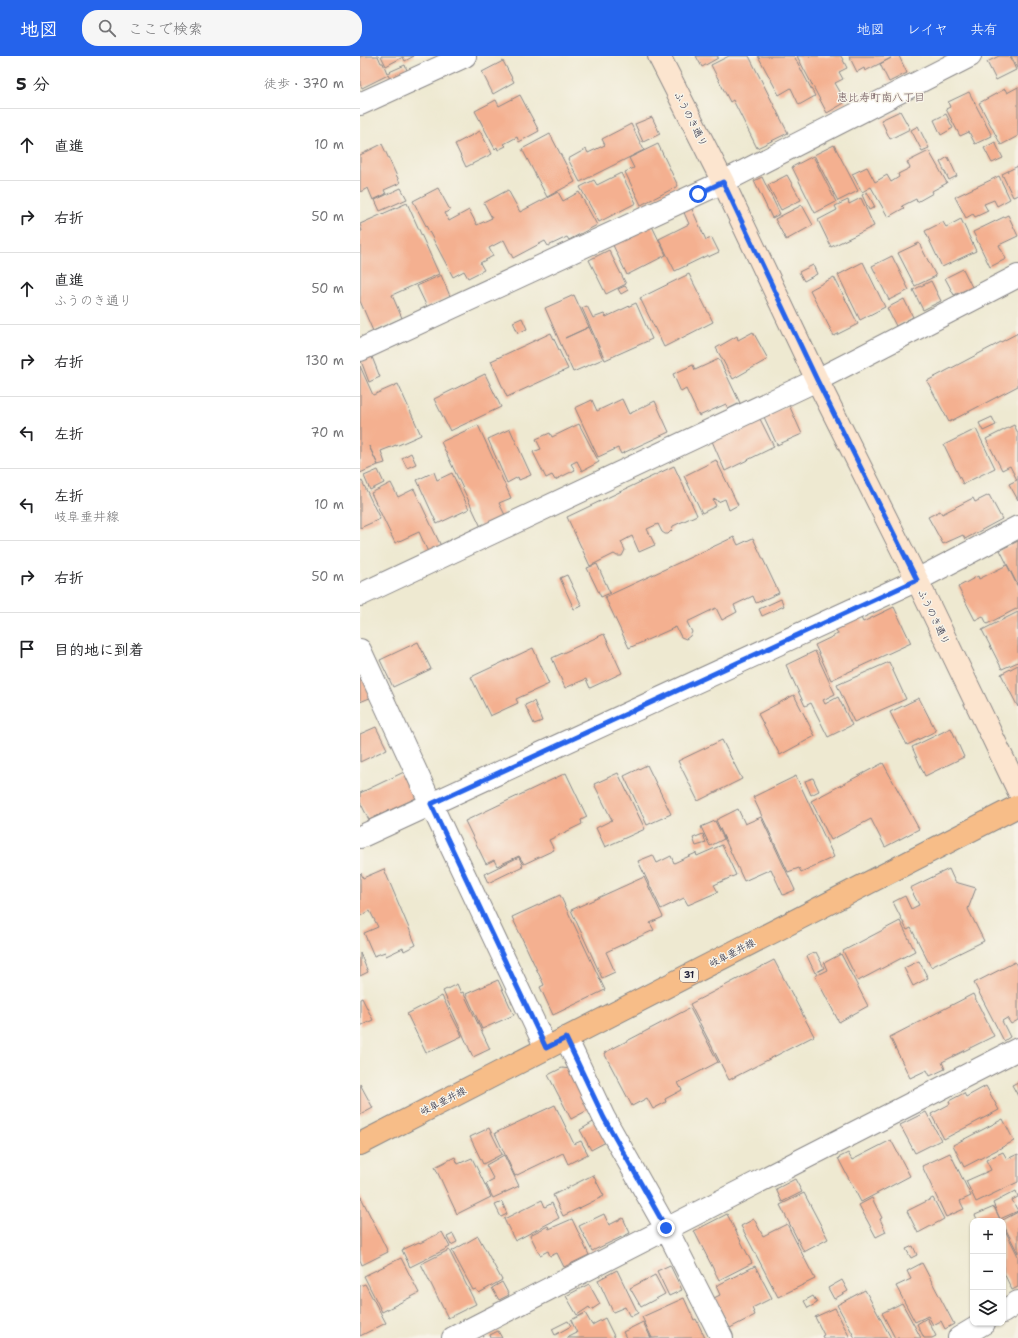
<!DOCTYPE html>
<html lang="ja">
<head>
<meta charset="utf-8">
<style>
	body { margin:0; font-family:"Shantell Sans","Klee One",sans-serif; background:#f6f6f6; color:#202124 }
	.controls { position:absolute; right:12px; bottom:12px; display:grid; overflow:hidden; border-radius:8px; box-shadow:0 1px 3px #0004 }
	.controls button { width:36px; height:36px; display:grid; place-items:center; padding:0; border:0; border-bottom:1px solid #e0e0e0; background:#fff; color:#202124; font:20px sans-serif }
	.stop { position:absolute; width:12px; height:12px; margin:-9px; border:3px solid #2563eb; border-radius:50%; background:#fff }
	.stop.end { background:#2563eb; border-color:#fff; box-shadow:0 1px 4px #0008 }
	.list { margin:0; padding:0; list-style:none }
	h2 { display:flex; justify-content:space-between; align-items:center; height:52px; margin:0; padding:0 16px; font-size:17px }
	h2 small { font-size:13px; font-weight:400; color:#757577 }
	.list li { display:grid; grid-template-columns:26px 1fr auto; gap:12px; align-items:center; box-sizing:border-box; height:72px; padding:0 16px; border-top:1px solid #e0e0e0 }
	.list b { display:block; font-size:15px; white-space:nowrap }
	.list p { margin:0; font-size:13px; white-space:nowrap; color:#757577 }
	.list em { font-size:13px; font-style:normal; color:#757577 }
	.icon { flex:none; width:22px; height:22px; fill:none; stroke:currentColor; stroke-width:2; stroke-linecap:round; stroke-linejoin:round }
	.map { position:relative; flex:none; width:658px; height:1282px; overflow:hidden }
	header { display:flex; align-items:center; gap:24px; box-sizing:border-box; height:56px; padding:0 20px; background:#2563eb; color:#fff }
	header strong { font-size:19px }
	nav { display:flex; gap:22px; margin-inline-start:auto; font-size:14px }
	.search { width:280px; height:36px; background:#f6f6f6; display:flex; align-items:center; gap:10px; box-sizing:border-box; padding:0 14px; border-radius:16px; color:#757577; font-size:15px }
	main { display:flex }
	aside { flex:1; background:#fff }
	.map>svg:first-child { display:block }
	.building { fill:#f4b090 }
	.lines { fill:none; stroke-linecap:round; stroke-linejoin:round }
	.street-casing { stroke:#888686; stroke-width:24 }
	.secondary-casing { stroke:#888686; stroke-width:24 }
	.primary-casing { stroke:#888686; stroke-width:24 }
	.street { stroke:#fff; stroke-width:22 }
	.secondary { stroke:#fce5cf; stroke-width:22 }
	.primary { stroke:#f7bd88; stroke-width:22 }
	.route { stroke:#2563eb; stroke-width:5 }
	.labels { text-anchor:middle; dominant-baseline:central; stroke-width:3; stroke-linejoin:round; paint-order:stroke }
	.shield { fill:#f7f3e8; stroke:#62616f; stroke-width:1 }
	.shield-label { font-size:9px; font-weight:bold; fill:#22223b }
	.street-label { font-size:10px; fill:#22223b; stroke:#f7f3e8 }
	.neighbourhood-label { font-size:11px; fill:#6c5459; stroke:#f7f3e8 }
</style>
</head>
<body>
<header>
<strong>地図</strong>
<div class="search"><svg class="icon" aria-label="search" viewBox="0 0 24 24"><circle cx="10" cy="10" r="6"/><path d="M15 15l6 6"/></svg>ここで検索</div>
<nav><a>地図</a><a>レイヤ</a><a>共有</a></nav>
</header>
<main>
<aside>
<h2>5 分<small>徒歩 · 370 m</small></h2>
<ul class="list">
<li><svg class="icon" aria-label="ahead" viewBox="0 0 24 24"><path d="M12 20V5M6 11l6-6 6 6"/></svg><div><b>直進</b></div><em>10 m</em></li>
<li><svg class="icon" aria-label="right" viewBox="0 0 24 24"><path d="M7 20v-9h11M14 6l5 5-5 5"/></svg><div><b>右折</b></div><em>50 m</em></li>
<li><svg class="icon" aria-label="ahead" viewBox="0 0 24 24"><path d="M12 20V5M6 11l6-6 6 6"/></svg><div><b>直進</b><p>ふうのき通り</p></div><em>50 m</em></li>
<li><svg class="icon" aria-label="right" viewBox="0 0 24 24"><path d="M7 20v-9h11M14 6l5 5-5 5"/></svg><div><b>右折</b></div><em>130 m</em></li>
<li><svg class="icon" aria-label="left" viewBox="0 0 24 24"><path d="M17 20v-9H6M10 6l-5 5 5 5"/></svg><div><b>左折</b></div><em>70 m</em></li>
<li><svg class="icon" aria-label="left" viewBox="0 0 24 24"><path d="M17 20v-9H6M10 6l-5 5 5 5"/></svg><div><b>左折</b><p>岐阜垂井線</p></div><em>10 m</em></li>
<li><svg class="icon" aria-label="right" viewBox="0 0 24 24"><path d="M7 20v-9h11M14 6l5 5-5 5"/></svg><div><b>右折</b></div><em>50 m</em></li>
<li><svg class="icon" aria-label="arrive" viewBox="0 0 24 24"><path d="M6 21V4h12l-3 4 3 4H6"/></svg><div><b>目的地に到着</b></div></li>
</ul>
</aside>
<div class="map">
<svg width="658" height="1282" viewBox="0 0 658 1282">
	<rect width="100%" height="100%" fill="#f7f3e8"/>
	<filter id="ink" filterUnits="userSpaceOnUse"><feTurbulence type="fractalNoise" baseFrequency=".025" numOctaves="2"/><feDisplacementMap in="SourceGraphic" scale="8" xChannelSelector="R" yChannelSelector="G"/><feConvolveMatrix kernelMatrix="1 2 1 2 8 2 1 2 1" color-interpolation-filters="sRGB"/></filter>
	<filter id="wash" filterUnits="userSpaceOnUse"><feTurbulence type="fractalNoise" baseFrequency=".012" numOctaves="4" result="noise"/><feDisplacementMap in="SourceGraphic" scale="16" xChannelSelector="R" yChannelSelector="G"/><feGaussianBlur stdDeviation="0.9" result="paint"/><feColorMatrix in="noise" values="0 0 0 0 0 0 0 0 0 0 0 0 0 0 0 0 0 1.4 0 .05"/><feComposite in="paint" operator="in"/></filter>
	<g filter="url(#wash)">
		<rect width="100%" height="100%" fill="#eee9d1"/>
		<g id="blocks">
			<path class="building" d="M0,0H18L21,7H23L27,17L45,9L48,17L31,25L28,19L2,32L0,28Z
				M21,0H54L45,5L43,1L26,10Z
				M336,0H358V2L342,11Z
				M369,0H389L428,77L397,92L373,44L370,46L351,9Z
				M398,0H434L455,40L439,49L431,32L419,39Z
				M437,0H481L487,12L479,16L483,23L475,27L486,46L467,57Z
				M489,0H539L547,17L529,26L520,8L531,2L505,15L504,12L497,16Z
				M639,0H650L656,14L636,24L627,6Z
				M651,0H658V14Z
				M143,5L154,26L133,38L122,16Z
				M658,31V80L641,89L619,47L645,33L647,37Z
				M609,36L632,80L615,88L609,76L600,80L586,53L590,51L588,46Z
				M160,39L179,75L159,86L157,81L144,88L146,90L138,94L137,91L135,93L115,55L136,44L139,50Z
				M540,55L550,73L530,83L521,64Z
				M586,58L593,72L581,79L574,64Z
				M292,61L300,78L283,86L275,68Z
				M271,68L284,94L220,126L208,103L226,93L228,97L245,89L242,83Z
				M558,70L569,92L562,95L551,74Z
				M120,75L132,98L106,111L95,88Z
				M190,78L215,126L187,141L162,93Z
				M635,86L643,102L632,107L624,92Z
				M22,88L40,127L24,134L26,138L13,144L8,132L0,136V99Z
				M298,88L318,130L281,149L265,116L274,112L269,102Z
				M474,89L498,135L478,145L454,99Z
				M569,95L587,127L572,135L573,137L557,146L556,143L542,150L544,152L528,161L511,131L502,136L492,118L507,111L515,126L527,119L531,126L539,121L538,118L550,112L547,106Z
				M453,100L476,146L455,157L432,111Z
				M588,101L597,120L589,124L580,106Z
				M658,110V139L653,141L642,118Z
				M261,117L276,147L239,166L220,131L234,124L237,129Z
				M427,119L441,144L421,154L408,129Z
				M639,120L650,143L637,150L634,144L624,148L628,155L615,161L613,158L606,162L595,141Z
				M402,121L420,158L412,162L394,125Z
				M41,132L47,143L20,155L15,144Z
				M78,132L90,154L85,157L89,165L109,154L117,169L132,162L124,147L148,134L160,156L198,136L203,145L219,136L237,169L209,184L207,181L188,190L185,185L153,202L144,184L129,192L133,200L120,207L124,214L108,222L104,215L93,221L53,145Z
				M507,136L515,151L509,154L502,139Z
				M501,142L514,170L471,191L458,164L477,154L475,150L488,144L489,148Z
				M47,147L79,218L32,239L42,262L13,275L0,245V175H2L0,168Z
				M330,149L346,184L352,182L359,196L348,201V199L315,215L299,183L329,168L322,152Z
				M442,149L453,169L426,184L415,163Z
				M648,159L658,180L639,189L646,203L630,211L613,176Z
				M601,163L616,195L582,211L565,175L583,166L586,171Z
				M291,168L306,199L267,219L252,187Z
				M559,187L576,220L555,230L538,197Z
				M249,194L266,228L246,238L229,204Z
				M532,200L549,234L529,244L512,210Z
				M503,206L525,251L500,264L478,219Z
				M453,209L457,218L444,225L439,216Z
				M603,213L612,231L594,239L585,222Z
				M329,218L353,266L304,291L280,242Z
				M81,219L90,240L67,251L57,230Z
				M474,221L498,268L474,280L450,234Z
				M571,225L581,245L563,254L553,234Z
				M265,230L268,234L261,238L258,233Z
				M214,239L229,271L205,282L229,271L243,303L213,316L185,252Z
				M544,243L553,261L536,270L527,252Z
				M276,247L292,283L245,304L222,252L227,250L233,262L244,258L246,261Z
				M162,262L167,273L158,277L153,266Z
				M393,276L408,303L373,323L356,292L377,280L378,284Z
				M191,277L208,313L147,341L131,305Z
				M658,277V330L589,366L567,325Z
				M12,301L20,321L9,326L1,305Z
				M359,303L380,347L368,353L366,348L339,360L326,333L321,336L313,318L333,309L335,314Z
				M0,310L13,339L38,328L61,379L36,390V389L21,395L25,407L18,409L9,390L18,409L0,417Z
				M125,318L141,351L90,375L74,343Z
				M262,343L269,358L295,345L309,376L261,398L258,392L238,401L215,352L232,344L237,355Z
				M429,349L442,378L417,389L404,361Z
				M632,361L636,369L623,375L619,367Z
				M400,363L414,391L365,415L352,385Z
				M219,368L239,406L222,415L217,405L211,408L215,414L195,424L192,419L186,422L173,396L181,393L176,383L190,377L192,381Z
				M118,369L151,442L139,447L145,459L121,471L81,386Z
				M654,369L658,377V444L649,428L657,424L650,410L642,414L626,383Z
				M150,373L171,419L159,424L158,421L147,427L128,383Z
				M616,373L635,412L603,428L584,389Z
				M51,397L56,408L47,412L42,402Z
				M356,404L378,449L369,454L365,443L358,446L356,443L353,444L356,450L342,457L324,420Z
				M314,410L337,459L313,470L312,474L308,478H305L302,476L298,468L287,473L295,489L279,496L272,480L261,486L265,494L262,500H257L254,498L230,510L207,461Z
				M18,414L24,427L10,434L4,420Z
				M74,416L77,424L92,417L109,453L77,468L57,424Z
				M2,425L20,463L0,472V426Z
				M31,427L38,441L54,433L81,490L68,496L59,476L35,487L11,437Z
				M629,439L642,463L605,483L603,479L583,488L568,461L580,455L582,458L613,442L615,446Z
				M374,481L378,489L393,482L419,537L396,547L393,540L374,549L377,556L362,564L356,552L327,566L332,576L330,580L326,583L321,581L316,571L269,592L245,541Z
				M658,485V530L640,494Z
				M237,508L250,537L241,541L227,512Z
				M647,509L658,531V552L627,568L623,560L615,564L598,531L618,520L619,523Z
				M207,519L222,550L214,553L200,522Z
				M421,543L424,550L402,560L399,553Z
				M534,551L551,587L471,624L455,589L478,578L475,571L500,560L503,566Z
				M658,556V606L642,613L622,574Z
				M244,578L262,617L230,632L226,623L205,632L192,602Z
				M58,586L71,613L33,631L20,604Z
				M173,592L189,628L156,643L158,647L130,660L111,621Z
				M455,595L475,638L463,644L465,648L478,641L492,669L468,681L451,647L445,650L426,609Z
				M529,606L546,643L494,666L477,629Z
				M658,609V651L641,618Z
				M0,616L12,641L0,646Z
				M434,639L455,680L420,699L398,658Z
				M559,642L576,675L547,689L530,656Z
				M174,645L182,665L174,668L165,649Z
				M16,671L27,693L0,706V678Z
				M591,672L604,701L565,720L552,691Z
				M362,684L382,723L338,745L318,705Z
				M523,707L559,773L525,791L511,763L471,784L451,745Z
				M287,709L311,758L287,769L264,720Z
				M44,716L56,742L9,764L0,746V737Z
				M206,717L227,761L221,764L222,768L189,784L194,794L164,808L159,800L137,810L134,804L126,808L105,765Z
				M258,717L285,773L245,791L236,772L252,764L234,728Z
				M436,720L474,801L441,816L439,812L428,816L393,741Z
				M453,722L459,735L451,739L445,725Z
				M378,753L385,768L401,761L435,834L423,839L411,813L384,825L356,764Z
				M355,765L364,783L350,790L341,771Z
				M343,778L346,787L336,790L333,782Z
				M362,789L376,819L354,829L358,836L328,849L324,842L301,853L278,805L293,799L297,807L311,800L314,807L336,797L337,800Z
				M159,801L163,810L128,827L124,818Z
				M24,813L56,889L44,895L43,892L26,900L25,896L14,900L4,877L18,871L10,855L0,860V818L1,817L3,822Z
				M589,813L595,826L616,832L608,853L624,885L571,911L551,872L547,874L533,846L545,840L551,853L559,849L550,832Z
				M284,821L303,861L290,867L294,874L246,896L255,916L242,922L211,854Z
				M200,839L245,934L193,959L180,931L184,929L152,861Z
				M540,865L555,895L498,925L483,895Z
				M456,896L464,912L455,917L447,900Z
				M0,897L8,916L0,920Z
				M481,898L508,950L479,966L455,920L467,914L464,907Z
				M414,904L454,980L369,1024L330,948Z
				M559,905L568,922L553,930L544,912Z
				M655,906L658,912V964L651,968L647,962L642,965L650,981L644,985L614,927Z
				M138,924L154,959L122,973L106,938Z
				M97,928L101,937L103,936L130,993L113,1001L83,935Z
				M613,938L634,980L582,1006L585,1013L570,1020L567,1014L550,1022L530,981Z
				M82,940L102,980L66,997L47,958Z
				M2,942L13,964L0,970V943Z
				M330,952L358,1006L318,1027L322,1034L305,1043L306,1046L293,1053L287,1042L272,1050L244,997Z
				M202,1012L210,1013L230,1053L211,1063L188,1019Z
				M658,1026V1040L652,1029Z
				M0,1028L13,1052L0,1059Z
				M626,1030L639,1054L584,1083L571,1058L590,1048L589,1045L604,1037L606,1041Z
				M195,1049L214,1088L221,1085L228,1098L208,1108L203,1097L155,1120L135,1077Z
				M566,1056L581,1084L555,1097L540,1069Z
				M643,1063L654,1085L604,1111L593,1089Z
				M235,1065L246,1086L231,1094L220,1074Z
				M129,1072L142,1098L123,1108L110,1081Z
				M531,1084L550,1120L501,1146L478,1102L488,1097L492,1104Z
				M643,1096L647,1103L658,1098V1126L616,1146L606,1125L631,1114L626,1104Z
				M590,1097L611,1140L600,1145L604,1153L586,1161L562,1110Z
				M144,1099L159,1130L133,1142L126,1128L134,1124L126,1109Z
				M95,1101L98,1108L112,1102L131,1141L97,1158L75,1111Z
				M233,1119L244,1140L203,1160L193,1139Z
				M435,1123L442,1136L422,1146L416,1133Z
				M656,1135L658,1141L652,1144L658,1155L640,1163L633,1147Z
				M444,1137L468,1183L444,1196L420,1149Z
				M0,1139L28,1196L2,1209L0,1204Z
				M512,1142L522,1162L520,1163L526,1176L516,1181L499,1149Z
				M573,1142L584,1163L558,1177L547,1155Z
				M182,1144L185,1151L192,1147L199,1162L155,1185L144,1163Z
				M142,1146L147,1158L141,1161L135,1149Z
				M634,1151L641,1165L658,1156V1197L643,1168V1165H618L615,1159Z
				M244,1158L249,1169L263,1162L270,1177L232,1195L219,1170Z
				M367,1158L392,1207L359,1224L334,1175Z
				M212,1163L229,1199L204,1211L197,1197L190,1200L188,1195L180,1199L170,1179L188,1170L189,1173Z
				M394,1163L403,1180L427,1168L455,1223L418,1241L381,1170Z
				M643,1170L658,1200V1231L652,1234L643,1215Z
				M82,1176L90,1191L50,1211L42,1194L59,1186L60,1187Z
				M93,1178L97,1186L91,1189L87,1181Z
				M118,1180L142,1224L119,1237L116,1233L113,1234L92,1195Z
				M553,1190L557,1199L551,1202L546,1193Z
				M89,1194L116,1248L88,1262L61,1208Z
				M41,1202L59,1237L22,1256L4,1220Z
				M562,1207L594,1268L585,1273L581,1265L573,1269L568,1260L555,1266L536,1230L551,1223L547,1215Z
				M310,1209L322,1234L309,1240L297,1215Z
				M395,1210L412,1242L392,1252L395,1259L370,1272L354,1242L360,1239L356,1230Z
				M257,1214L278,1257L270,1261L265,1251L253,1256L238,1224Z
				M295,1219L305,1238L281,1251L270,1232Z
				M482,1224L488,1235L474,1243L468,1232Z
				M142,1226L149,1239L139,1244L132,1232Z
				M5,1228L26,1267L0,1280V1230Z
				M229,1228L240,1248L231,1254L229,1251L217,1259L206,1240Z
				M505,1234L531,1282H495L477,1249Z
				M453,1240L457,1247L448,1252L444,1245Z
				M324,1242L334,1264L336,1263L345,1282H292L282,1261Z
				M542,1247L561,1282H535L522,1257Z
				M475,1252L490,1282H463L462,1280L464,1279L455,1261Z
				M225,1257L232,1269L245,1262L255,1282H207L217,1277L211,1264Z
				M567,1262L576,1280L572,1282H564L557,1268Z
				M208,1265L211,1270L195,1279L192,1273Z
				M283,1266L291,1282H266L263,1276Z
				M138,1275L142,1282H131L130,1279Z"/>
		</g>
	</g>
	<g filter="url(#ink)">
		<use href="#blocks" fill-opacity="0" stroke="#888686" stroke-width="1"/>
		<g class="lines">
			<defs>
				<path id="street" d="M0,48L105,0
					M0,294L363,126L610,0
					M0,539L457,324L658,220
					M0,594L71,748L186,992
					M0,781L557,524L658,471
					M206,982L244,1062L306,1172L362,1282
					M643,1256L658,1246
					M93,1282L658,993
					M599,1282L624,1267"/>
				<path id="secondary" d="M299,0L363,126L457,324L557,524L658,734"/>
				<path id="primary" d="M0,1088L658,750"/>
			</defs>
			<use href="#street" class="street-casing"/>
			<use href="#secondary" class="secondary-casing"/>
			<use href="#primary" class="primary-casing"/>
			<use href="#street" class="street"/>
			<use href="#secondary" class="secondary"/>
			<use href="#primary" class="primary"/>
		</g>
	</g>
	<g class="lines" filter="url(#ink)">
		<path class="route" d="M306,1172L244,1062L206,982L186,992L71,748L557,524L457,324L363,126L338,138"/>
	</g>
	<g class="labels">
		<rect class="shield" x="320" y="912" width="18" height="14" rx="3"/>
		<g class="shield-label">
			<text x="329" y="919">31</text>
		</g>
		<g class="street-label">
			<text transform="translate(331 63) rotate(63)">ふうのき通り</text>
			<text transform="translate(574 561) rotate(64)">ふうのき通り</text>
			<text transform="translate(372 897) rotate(-27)">岐阜垂井線</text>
			<text transform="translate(83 1045) rotate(-27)">岐阜垂井線</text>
		</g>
		<g class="neighbourhood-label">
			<text x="521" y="41">恵比寿町南八丁目</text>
		</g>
	</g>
</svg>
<div class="controls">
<button>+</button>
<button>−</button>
<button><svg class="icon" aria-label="layers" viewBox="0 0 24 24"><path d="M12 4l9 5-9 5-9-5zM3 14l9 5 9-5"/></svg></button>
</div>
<div class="stop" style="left:338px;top:138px"></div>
<div class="stop end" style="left:306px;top:1172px"></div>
</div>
</main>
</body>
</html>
